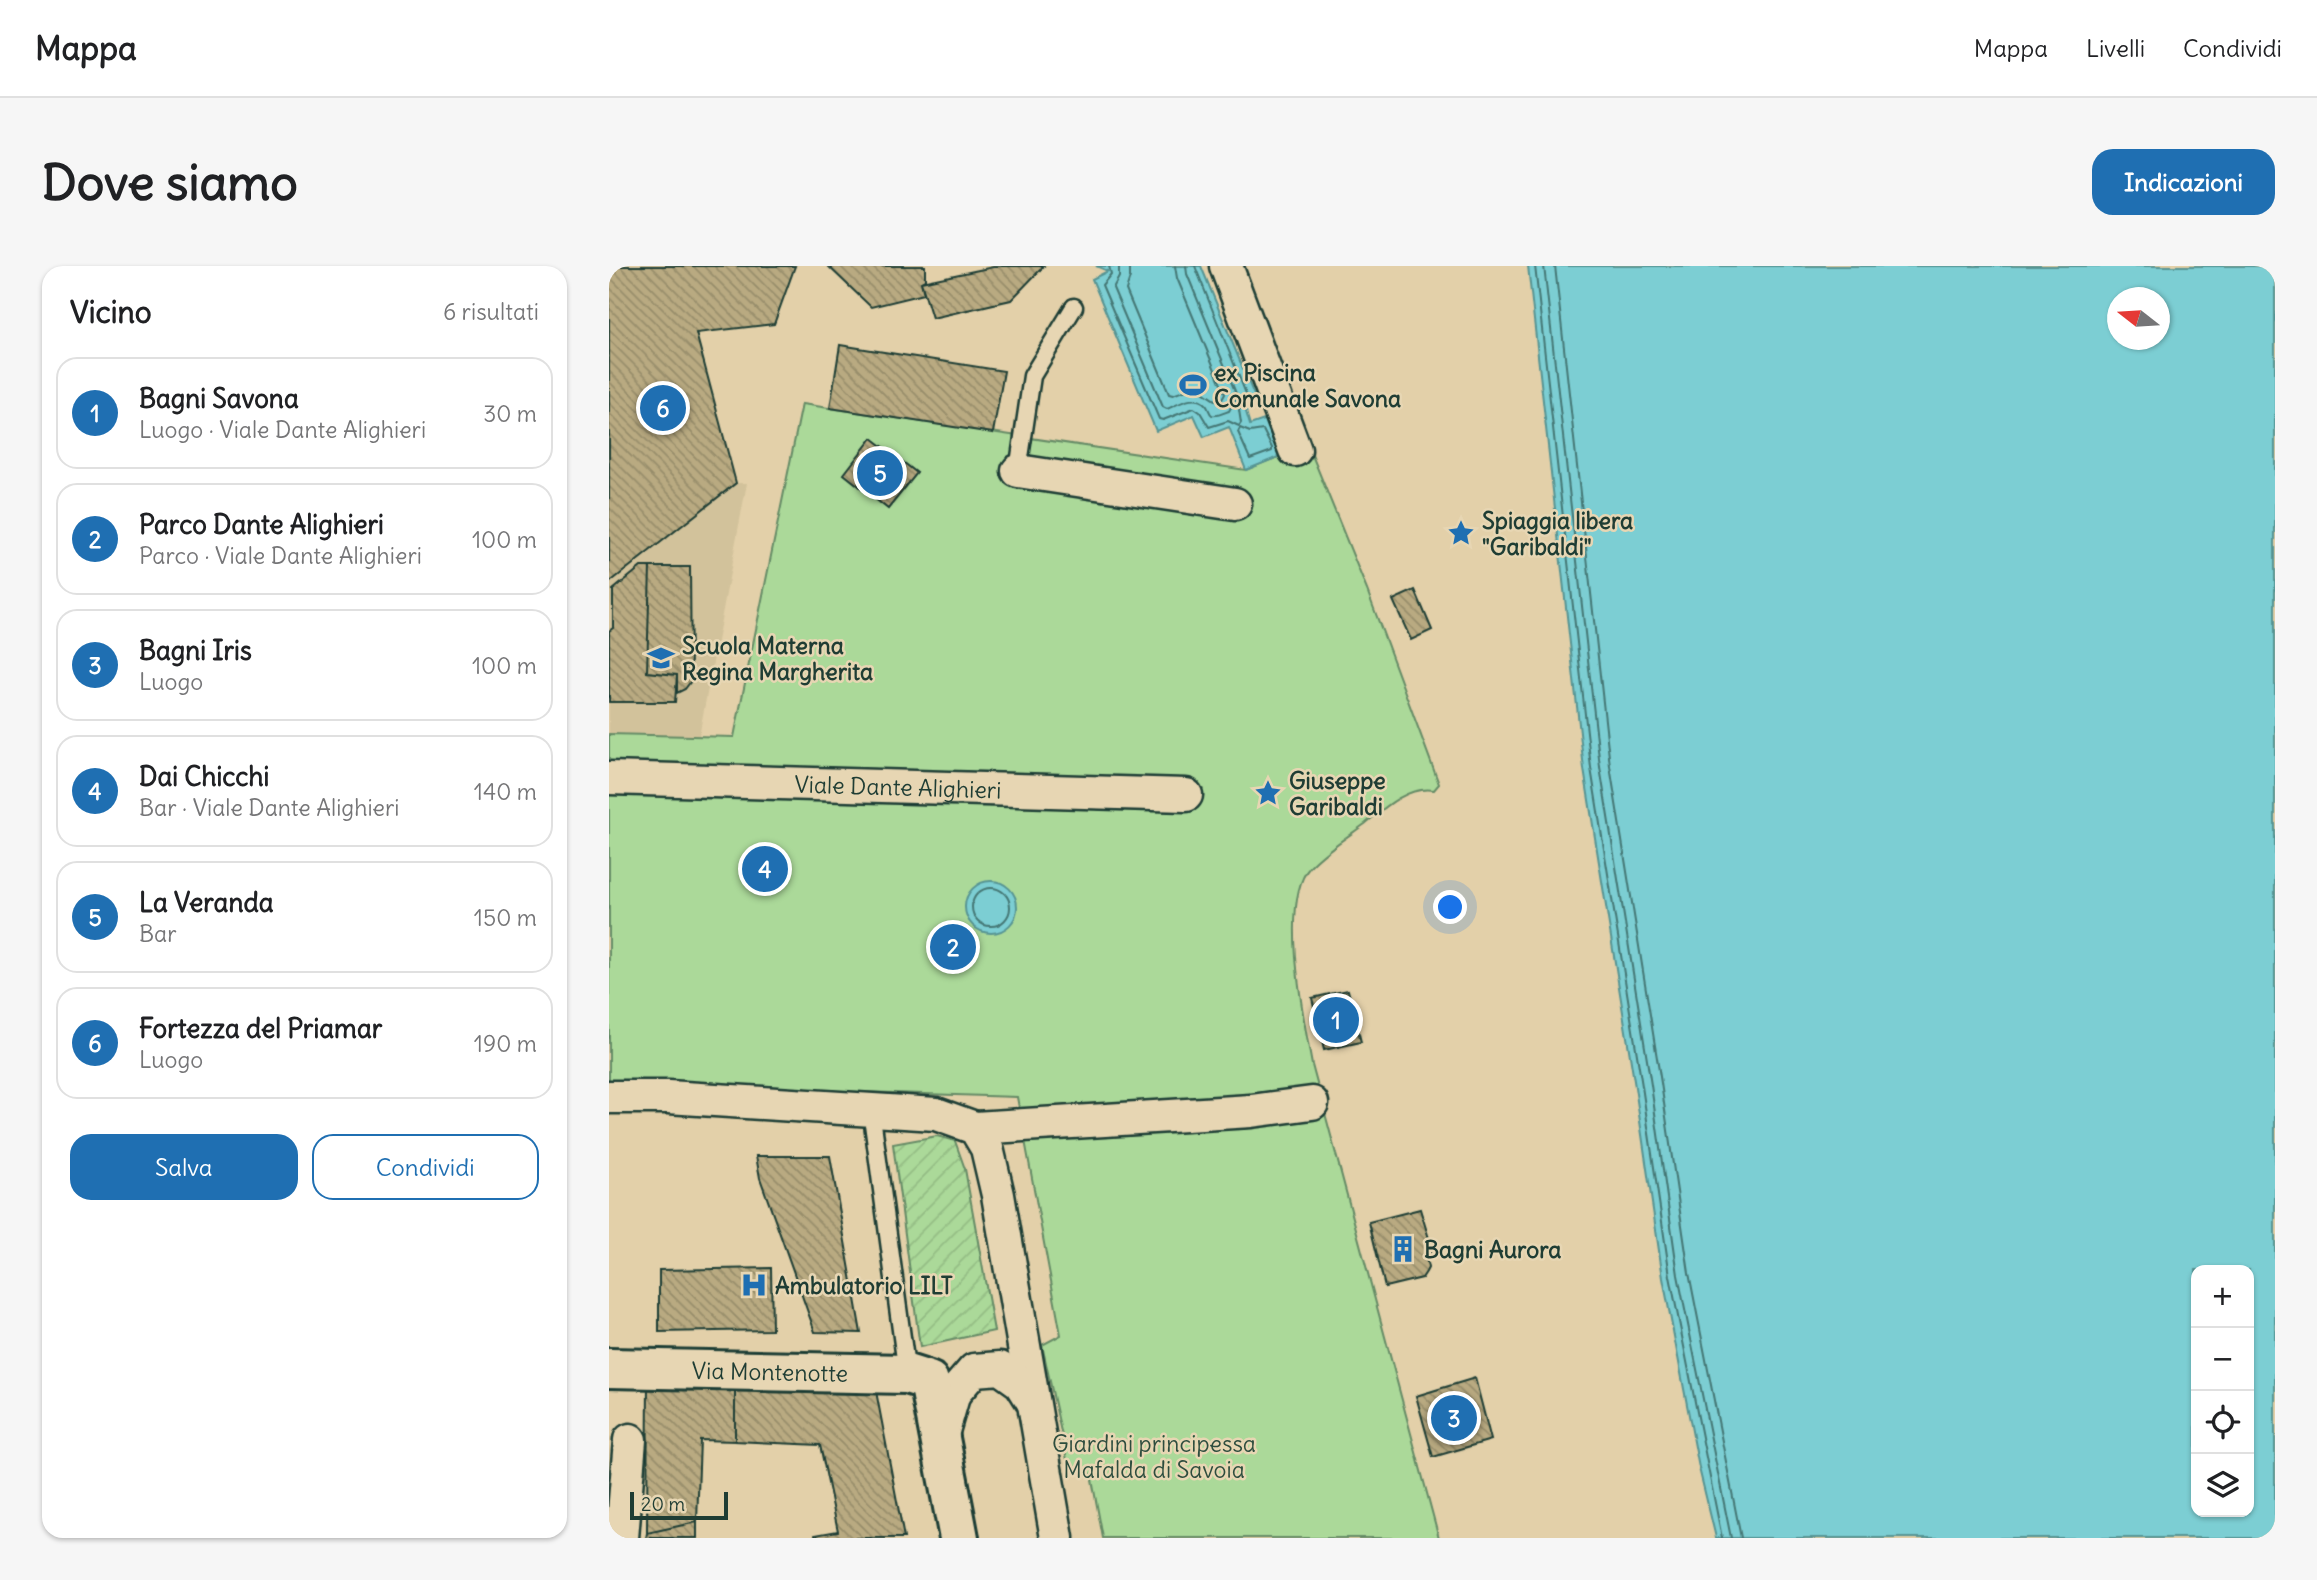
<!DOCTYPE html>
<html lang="it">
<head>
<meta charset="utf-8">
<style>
	body { margin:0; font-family:Delius,sans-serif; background:#f6f6f6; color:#202124 }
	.controls { position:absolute; right:21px; bottom:21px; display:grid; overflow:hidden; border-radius:14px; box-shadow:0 2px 5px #0004 }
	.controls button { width:63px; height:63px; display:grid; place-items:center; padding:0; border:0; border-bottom:2px solid #e0e0e0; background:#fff; color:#202124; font:35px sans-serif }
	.compass { position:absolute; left:1498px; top:21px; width:63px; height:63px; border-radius:50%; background:#fff; box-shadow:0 2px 5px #0004; rotate:287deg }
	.scale { position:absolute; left:21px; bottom:18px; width:98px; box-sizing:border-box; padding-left:7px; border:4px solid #1f3d34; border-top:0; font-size:19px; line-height:24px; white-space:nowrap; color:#1f3d34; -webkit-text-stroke:5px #e7d6b3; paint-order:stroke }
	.you { position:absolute; left:842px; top:642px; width:24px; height:24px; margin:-18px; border:5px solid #fff; border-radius:50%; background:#1a73e8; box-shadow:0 0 0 10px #1a73e833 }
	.badge { display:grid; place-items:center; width:46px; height:46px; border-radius:50%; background:#1f6fb2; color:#fff; font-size:23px; font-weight:700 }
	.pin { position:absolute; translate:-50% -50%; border:4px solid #fff; box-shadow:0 2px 7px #0006 }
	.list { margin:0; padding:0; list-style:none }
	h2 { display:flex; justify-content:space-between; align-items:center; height:91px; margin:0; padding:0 28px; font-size:30px }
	h2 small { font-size:23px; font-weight:400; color:#757577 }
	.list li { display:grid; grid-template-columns:46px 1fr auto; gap:21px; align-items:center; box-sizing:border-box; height:112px; margin:0 14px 14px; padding:0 14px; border:2px solid #e0e0e0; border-radius:21px }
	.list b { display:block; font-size:26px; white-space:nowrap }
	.list p { margin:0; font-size:23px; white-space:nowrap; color:#757577 }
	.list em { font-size:23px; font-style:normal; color:#757577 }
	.actions { display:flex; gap:14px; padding:21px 28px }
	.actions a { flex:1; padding:16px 0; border:2px solid #1f6fb2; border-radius:21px; text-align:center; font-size:24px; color:#1f6fb2 }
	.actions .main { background:#1f6fb2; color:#fff }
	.icon { flex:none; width:38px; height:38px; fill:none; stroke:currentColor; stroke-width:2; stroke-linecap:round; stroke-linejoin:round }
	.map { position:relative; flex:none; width:1666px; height:1272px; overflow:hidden; border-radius:21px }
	header { display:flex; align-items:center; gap:42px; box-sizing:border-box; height:98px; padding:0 35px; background:#fff; border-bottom:2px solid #e0e0e0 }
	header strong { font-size:33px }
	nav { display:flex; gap:38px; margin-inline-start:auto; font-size:24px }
	.intro { display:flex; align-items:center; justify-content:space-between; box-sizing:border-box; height:168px; padding:0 42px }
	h1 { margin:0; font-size:49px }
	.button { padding:18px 32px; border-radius:21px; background:#1f6fb2; color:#fff; font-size:24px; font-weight:700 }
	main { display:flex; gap:42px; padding:0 42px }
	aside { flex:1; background:#fff; border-radius:21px; box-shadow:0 2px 5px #0004 }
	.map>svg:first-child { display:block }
	.built { fill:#d2c29b }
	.green { fill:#abd999; stroke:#658b66; stroke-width:2 }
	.garden { fill:url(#garden-furrows); stroke:#658b66; stroke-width:2 }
	.water { fill:#7cced3; stroke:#579493; stroke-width:2; fill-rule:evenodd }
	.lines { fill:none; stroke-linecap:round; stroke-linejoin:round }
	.shore { stroke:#447774; stroke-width:2 }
	.building { fill:url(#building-back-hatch); stroke:#1f3d34; stroke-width:2 }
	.lane-casing { stroke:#1f3d34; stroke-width:21 }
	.street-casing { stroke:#1f3d34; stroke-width:37 }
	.secondary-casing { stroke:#1f3d34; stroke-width:44 }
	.lane { stroke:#e7d6b3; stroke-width:16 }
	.street { stroke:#e7d6b3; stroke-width:32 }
	.secondary { stroke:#e7d6b3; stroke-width:38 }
	.labels { text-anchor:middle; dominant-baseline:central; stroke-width:5; stroke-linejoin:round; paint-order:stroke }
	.poi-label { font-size:23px; font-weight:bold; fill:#1f3d34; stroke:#e7d6b3; text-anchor:start }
	.street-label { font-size:23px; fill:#1f3d34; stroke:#e7d6b3 }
	.park-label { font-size:23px; fill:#2d4d3e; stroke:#e7d6b3 }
</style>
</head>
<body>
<header>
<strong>Mappa</strong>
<nav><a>Mappa</a><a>Livelli</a><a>Condividi</a></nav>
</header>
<div class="intro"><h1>Dove siamo</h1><a class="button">Indicazioni</a></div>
<main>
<aside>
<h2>Vicino<small>6 risultati</small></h2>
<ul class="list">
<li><span class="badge">1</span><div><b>Bagni Savona</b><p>Luogo · Viale Dante Alighieri</p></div><em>30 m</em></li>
<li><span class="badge">2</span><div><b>Parco Dante Alighieri</b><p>Parco · Viale Dante Alighieri</p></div><em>100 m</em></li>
<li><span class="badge">3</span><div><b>Bagni Iris</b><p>Luogo</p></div><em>100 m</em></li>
<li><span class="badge">4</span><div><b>Dai Chicchi</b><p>Bar · Viale Dante Alighieri</p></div><em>140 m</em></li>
<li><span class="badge">5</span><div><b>La Veranda</b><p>Bar</p></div><em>150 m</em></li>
<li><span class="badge">6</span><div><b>Fortezza del Priamar</b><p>Luogo</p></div><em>190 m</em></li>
</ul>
<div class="actions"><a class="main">Salva</a><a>Condividi</a></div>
</aside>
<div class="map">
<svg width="1666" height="1272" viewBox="0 0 1666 1272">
	<defs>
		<pattern id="garden-furrows" width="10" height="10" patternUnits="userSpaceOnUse" patternTransform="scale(1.75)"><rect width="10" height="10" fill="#abd999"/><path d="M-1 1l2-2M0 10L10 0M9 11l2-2" fill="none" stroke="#93bb84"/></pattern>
		<pattern id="building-back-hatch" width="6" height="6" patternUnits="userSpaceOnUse" patternTransform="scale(1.75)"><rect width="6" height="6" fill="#b9aa81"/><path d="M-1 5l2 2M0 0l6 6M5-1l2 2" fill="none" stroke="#968c6a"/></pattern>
	</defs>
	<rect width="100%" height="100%" fill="#e3d0a9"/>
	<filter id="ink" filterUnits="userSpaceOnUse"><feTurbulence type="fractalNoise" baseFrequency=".0143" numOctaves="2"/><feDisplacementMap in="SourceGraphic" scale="14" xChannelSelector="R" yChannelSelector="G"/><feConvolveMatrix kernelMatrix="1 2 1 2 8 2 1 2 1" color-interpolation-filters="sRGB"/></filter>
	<g filter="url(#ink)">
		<path class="built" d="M127,217H138L90,470L0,468V317Z"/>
		<path class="green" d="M193,138L637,204L699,179L758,324L830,518L825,524C798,520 775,542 756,558C738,571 717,584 701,601C670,634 695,755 703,799L830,1272H494L482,1208L459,1198L433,1079L452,1069L408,831L0,818V468L125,471Z"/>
		<path class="garden" d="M328,870L346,875L356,903L385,1065L311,1081L284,878Z"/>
		<path class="water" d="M487,0H592L649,139L637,146L641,159L658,153L674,189L637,204L620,161L595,171L585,149L547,165L483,13L499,5Z
			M919,0H1666V1272H1107L1090,1202L1054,1012L1026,821L975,503ZM1508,32H1550V74H1508ZM1640,1004V1246H1587V1004Z
			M356 641a26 26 0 1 1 52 0a26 26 0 1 1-52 0Z"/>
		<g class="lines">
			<path class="shore" d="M500,0L502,8L493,19L550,153L554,154L585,142L591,146L600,161L619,155L630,160L632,157L630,144L639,133L586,0
				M510,0V11L504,22L554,141L558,143C570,138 586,127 597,139C600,142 600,147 603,149C606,151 617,146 620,145L628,130L578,8L577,0
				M521,0V11L517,24L560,128L564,129C593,117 588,125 611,137L616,128L568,12L566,0
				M926,0L982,502L1033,820L1061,1010L1113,1272
				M935,0L991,501L1042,819L1069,1009L1122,1272
				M946,0L1001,500L1052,817L1080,1007L1132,1272
				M631,162L641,166L654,164L663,182V185L641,193L629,166Z
				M363 641a19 19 0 1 1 38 0a19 19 0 1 1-38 0Z"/>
		</g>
		<path class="building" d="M0,0H186L165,58L87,67L127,217L0,317Z
			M219,0H316V14L312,16L315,28L262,41Z
			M389,0H435L402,34L323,52L312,16Z
			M231,79L395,105L384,167L221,142Z
			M263,172L308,207L279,243L235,208Z
			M32,301H41L38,406L68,409L66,436H0V365L4,362V324Z
			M41,301H81L82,415L76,423L68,427V409L38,406Z
			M806,324L823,364L802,374L784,334Z
			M165,584L171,609L146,615L141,590Z
			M739,724L752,776L715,784L703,732Z
			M147,890H221L252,1067L206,1066L151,912Z
			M811,943L822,979L821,986L817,992L819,1002L817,1006L813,1012L776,1021L760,956Z
			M162,1002L163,1064L50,1066V1004Z
			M866,1112L882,1174L824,1191L807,1130Z
			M39,1114L126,1116V1175L91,1174L88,1256L38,1267Z
			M126,1116L266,1120L295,1272H206V1269L229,1265L211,1179L126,1175Z
			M88,1256V1272H37L38,1267Z"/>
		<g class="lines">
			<defs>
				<path id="lane" d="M409,205L423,110L465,41
					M262,843L298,1108"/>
				<g id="street">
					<path d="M617,0L686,184"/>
					<path d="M409,205L626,238"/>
					<path id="s1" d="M0,512L577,529"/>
					<path d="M0,831H59L327,848L366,862L378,882L389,929L448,1272"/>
					<path d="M366,862L642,845L703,837"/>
					<path d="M332,1172L345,1127L365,1104L391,1102L412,1117L424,1136"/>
					<path d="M13,1272L21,1174"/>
				</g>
				<g id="secondary">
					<path id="s2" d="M0,1102L298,1108L320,1115L350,1272"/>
				</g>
			</defs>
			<use href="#lane" class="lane-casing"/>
			<use href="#street" class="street-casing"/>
			<use href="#secondary" class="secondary-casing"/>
			<use href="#lane" class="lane"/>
			<use href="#street" class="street"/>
			<use href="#secondary" class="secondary"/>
		</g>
	</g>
	<defs>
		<symbol id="stadium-bare" viewBox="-9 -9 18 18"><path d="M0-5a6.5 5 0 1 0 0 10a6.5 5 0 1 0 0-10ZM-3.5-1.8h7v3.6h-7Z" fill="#1f6fb2" stroke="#e7d6b3" stroke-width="2.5" paint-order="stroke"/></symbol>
		<symbol id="sight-bare" viewBox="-9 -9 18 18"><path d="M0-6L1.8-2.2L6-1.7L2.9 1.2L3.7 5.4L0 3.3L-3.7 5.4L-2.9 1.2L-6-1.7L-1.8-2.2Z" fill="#1f6fb2" stroke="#e7d6b3" stroke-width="2.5" paint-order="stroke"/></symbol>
		<symbol id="school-bare" viewBox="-9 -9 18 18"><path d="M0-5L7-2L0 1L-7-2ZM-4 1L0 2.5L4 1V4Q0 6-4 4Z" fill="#1f6fb2" stroke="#e7d6b3" stroke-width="2.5" paint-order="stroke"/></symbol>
		<symbol id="building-bare" viewBox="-9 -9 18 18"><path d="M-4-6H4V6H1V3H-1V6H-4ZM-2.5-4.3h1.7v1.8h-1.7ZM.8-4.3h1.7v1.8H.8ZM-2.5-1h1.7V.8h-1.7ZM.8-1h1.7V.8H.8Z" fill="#1f6fb2" stroke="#e7d6b3" stroke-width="2.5" paint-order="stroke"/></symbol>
		<symbol id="hospital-bare" viewBox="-9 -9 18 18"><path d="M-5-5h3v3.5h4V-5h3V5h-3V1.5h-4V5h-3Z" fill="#1f6fb2" stroke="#e7d6b3" stroke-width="2.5" paint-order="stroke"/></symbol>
	</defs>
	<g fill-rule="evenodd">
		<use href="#stadium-bare" x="565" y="100" width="38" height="38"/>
		<use href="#sight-bare" x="833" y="248" width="38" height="38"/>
		<use href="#school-bare" x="33" y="373" width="38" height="38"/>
		<use href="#sight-bare" x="640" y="508" width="38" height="38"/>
		<use href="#building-bare" x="775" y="964" width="38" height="38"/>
		<use href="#hospital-bare" x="126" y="1000" width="38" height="38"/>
	</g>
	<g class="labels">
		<g class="poi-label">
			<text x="605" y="106">ex Piscina<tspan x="605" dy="26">Comunale Savona</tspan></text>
			<text x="873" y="254">Spiaggia libera<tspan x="873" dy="26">"Garibaldi"</tspan></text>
			<text x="73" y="379">Scuola Materna<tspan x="73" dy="26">Regina Margherita</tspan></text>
			<text x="680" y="514">Giuseppe<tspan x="680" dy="26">Garibaldi</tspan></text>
			<text x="815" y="983">Bagni Aurora</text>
			<text x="166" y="1019">Ambulatorio LILT</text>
		</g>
		<g class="street-label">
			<text stroke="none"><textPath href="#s1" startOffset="289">Viale Dante Alighieri</textPath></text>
			<text stroke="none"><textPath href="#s2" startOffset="161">Via Montenotte</textPath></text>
		</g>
		<g class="park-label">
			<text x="545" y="1177">Giardini principessa<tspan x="545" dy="26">Mafalda di Savoia</tspan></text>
		</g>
	</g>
</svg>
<div class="controls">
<button>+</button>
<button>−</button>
<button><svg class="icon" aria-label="locate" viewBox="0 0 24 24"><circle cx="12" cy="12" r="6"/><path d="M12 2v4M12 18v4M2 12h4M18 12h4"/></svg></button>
<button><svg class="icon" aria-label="layers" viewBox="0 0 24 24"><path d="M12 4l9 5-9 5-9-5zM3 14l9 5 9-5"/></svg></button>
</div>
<svg class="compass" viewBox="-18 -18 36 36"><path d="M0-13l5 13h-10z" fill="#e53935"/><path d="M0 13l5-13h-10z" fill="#757577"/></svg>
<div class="scale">20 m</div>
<div class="you"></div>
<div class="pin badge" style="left:727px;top:754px">1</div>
<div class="pin badge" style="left:344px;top:681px">2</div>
<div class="pin badge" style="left:845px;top:1152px">3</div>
<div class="pin badge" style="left:156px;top:603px">4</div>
<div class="pin badge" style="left:271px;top:207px">5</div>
<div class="pin badge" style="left:54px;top:142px">6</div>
</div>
</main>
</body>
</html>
